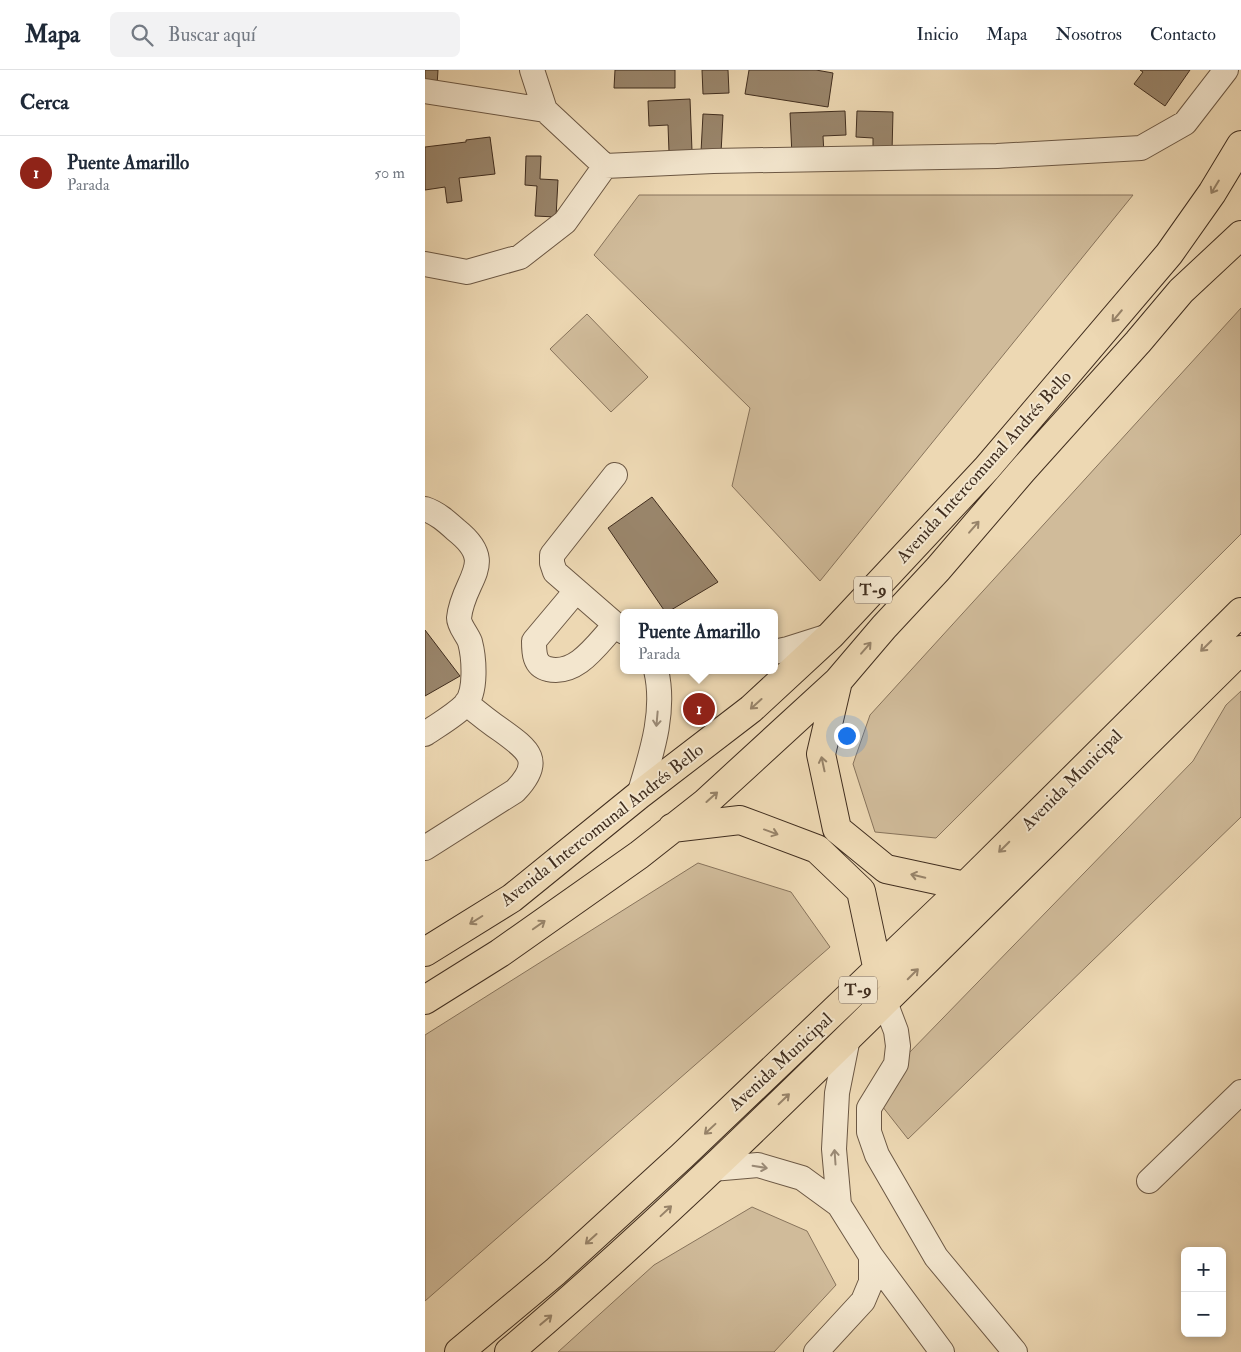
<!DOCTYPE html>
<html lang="es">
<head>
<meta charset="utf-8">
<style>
	body { margin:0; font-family:"IM FELL Double Pica",serif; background:#f2f2f3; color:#1f2937 }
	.controls { position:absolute; right:15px; bottom:15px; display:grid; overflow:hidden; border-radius:8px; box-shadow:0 2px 8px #0003 }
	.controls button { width:45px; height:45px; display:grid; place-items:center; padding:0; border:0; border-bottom:1px solid #e0e1e3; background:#fff; color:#1f2937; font:25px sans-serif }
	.you { position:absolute; left:421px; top:665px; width:18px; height:18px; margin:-12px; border:4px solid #fff; border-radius:50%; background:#1a73e8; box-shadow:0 0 0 8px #1a73e833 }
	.badge { display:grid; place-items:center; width:32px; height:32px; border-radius:50%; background:#8f2418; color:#fff; font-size:16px; font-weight:700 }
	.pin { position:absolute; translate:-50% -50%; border:2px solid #fff; box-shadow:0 1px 5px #0006 }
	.popup { position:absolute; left:195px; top:539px; width:158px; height:65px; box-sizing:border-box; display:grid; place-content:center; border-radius:8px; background:#fff; filter:drop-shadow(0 1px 4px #0005); font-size:16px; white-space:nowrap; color:#747a83 }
	.popup b { font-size:19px; color:#1f2937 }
	.popup::after { content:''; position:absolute; left:50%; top:100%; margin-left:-10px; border:10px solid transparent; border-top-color:#fff }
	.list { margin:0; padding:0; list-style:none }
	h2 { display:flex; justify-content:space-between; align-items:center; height:65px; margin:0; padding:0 20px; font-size:21px }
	h2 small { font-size:16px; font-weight:400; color:#747a83 }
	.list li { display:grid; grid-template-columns:32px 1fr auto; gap:15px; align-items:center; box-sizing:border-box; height:75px; padding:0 20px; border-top:1px solid #e0e1e3 }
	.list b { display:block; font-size:19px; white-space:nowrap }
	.list p { margin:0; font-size:16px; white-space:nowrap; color:#747a83 }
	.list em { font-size:16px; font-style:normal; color:#747a83 }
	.icon { flex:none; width:28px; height:28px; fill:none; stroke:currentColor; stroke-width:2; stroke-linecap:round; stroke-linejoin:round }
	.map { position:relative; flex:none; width:816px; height:1282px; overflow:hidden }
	header { display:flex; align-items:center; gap:30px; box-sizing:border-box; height:70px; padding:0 25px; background:#fff; border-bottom:1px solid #e0e1e3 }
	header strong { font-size:24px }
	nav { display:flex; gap:28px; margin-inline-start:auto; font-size:18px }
	.search { width:350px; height:45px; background:#f2f2f3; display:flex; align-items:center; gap:12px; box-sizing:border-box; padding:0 18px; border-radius:8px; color:#747a83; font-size:19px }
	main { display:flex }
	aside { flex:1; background:#fff }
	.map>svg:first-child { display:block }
	.green { fill:#d0bb9a; stroke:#88745c }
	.building { fill:#9a866c; stroke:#412e1f }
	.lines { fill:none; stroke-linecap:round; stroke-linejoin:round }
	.minor-casing { stroke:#6c5844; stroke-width:26 }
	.highway-casing { stroke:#412e1f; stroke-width:30 }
	.minor { stroke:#f3e6ce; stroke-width:24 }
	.highway { stroke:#edd8b3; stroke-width:28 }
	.oneway { stroke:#978369 }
	.oneway2 { stroke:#9a8a76 }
	.labels { text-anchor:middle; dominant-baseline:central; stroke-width:4; stroke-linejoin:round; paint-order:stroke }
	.shield { fill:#f3e6ce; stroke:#766554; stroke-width:1 }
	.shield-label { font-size:16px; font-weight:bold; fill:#412e1f }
	.street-label { font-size:18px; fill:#412e1f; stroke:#f3e6ce }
</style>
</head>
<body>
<header>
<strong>Mapa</strong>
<div class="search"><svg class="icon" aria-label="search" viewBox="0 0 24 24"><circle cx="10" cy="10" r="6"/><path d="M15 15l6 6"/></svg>Buscar aquí</div>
<nav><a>Inicio</a><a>Mapa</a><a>Nosotros</a><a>Contacto</a></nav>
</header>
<main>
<aside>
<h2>Cerca<small></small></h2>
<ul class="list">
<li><span class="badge">1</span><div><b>Puente Amarillo</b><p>Parada</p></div><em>50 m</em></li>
</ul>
</aside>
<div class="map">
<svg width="816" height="1282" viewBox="0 0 816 1282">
	<rect width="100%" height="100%" fill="#edd8b3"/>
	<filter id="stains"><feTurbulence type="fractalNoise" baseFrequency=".004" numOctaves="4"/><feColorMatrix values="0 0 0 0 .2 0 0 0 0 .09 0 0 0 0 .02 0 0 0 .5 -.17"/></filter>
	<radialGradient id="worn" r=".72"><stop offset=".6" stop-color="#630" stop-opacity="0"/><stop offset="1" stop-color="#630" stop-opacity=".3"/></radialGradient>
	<path class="green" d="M214,125H708L395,511L307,416L325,338L169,185Z
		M816,238V464L511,768L450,762L428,694L445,645Z
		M162,244L223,307L186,342L125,279Z
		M816,621V747L483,1069L446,1022L768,691L801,635Z
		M273,793L366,822L405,877L0,1231V965Z
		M327,1137L382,1161L411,1215L349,1282H133L229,1195Z"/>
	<path class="building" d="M0,0H13L12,16L0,15Z
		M190,0H250V18H189Z
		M277,0H303L304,23L278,24Z
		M324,0H391L408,3L403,37L320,24Z
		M715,0H765L740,36L709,14L718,2Z
		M265,29L267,81L244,82L243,55L224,56L223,31Z
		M420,41L421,65L398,66L399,84L367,86L365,43Z
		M432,41L468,42L467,82H448V68L431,67Z
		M278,44L298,45L296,83L276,82Z
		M65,67L70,104L34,108L37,131L22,133L20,117L0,120V77L41,72V70Z
		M101,86H116L115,109L133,110L131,147L110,146L112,116L100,115Z
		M227,427L293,512L241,543L183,458Z
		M0,560L35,606L0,626Z"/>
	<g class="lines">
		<defs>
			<path id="minor" d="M0,21L120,40L107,0
				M180,96L288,91L572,86L716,78L760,53L801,0
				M0,194L42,202L95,187L140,152L180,96L120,40
				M190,405L127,485V493L130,502L199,562
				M0,439C12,443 21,451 31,460C74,494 38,508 34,548C34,556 42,564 45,572C49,587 52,622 40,635C29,646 13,655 0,664
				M151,521L109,571C109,582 109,596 123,599C152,606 172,574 190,555
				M349,582L363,579L404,566
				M214,725C226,685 241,642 231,600
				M0,778L90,721C119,691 104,680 76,660C64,652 53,643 41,633
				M460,932L471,961L473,976L471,994L444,1038V1062L452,1085L511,1187L590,1282
				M287,1099L333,1095L377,1108L414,1135L446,1186L517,1282
				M724,1111L816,1022
				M414,1135L409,1079L412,1023L423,968
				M391,1282L438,1231L446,1212V1186"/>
			<path id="highway" d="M413,611L396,684L412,759L461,799L540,816
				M247,758L315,750L392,779L436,821L453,901
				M0,882L87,828L214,725L326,639L406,565L562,398L744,184L787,123L816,75
				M0,930L75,883L214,785L280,733L413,611L459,557L513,499L597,401L713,272L756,221L816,165
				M34,1282L130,1202L257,1086L540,816L816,542
				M84,1282C229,1159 365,1025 500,892C606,788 711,684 816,580"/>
		</defs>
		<use href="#minor" class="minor-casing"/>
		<use href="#highway" class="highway-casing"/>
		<use href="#minor" class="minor"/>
		<use href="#highway" class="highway"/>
	</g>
	<defs><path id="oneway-shaft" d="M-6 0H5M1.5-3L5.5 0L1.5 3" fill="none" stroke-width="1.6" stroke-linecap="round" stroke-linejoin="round" transform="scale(1.25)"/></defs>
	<g class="oneway">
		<use href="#oneway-shaft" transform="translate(790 117) rotate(121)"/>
		<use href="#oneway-shaft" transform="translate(692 246) rotate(130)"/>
		<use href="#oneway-shaft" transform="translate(549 457) rotate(-49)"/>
		<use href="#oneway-shaft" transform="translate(781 576) rotate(135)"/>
		<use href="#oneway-shaft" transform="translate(441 578) rotate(-49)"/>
		<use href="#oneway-shaft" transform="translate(331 634) rotate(138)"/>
		<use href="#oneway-shaft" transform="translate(398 694) rotate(-102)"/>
		<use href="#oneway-shaft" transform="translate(287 727) rotate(-42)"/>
		<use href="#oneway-shaft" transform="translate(346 762) rotate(20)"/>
		<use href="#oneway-shaft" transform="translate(579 777) rotate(135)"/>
		<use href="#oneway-shaft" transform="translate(493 806) rotate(-167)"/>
		<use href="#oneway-shaft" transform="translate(51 850) rotate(148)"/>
		<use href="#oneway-shaft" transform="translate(114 855) rotate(-35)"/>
		<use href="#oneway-shaft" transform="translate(488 904) rotate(-45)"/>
		<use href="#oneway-shaft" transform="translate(359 1029) rotate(-44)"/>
		<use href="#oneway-shaft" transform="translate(285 1059) rotate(137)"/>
		<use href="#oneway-shaft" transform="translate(241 1141) rotate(-43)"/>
		<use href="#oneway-shaft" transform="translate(166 1169) rotate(138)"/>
		<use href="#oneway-shaft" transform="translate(121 1250) rotate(-40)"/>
	</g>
	<g class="oneway2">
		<use href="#oneway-shaft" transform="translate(232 649) rotate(95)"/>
		<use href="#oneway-shaft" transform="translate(410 1087) rotate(-94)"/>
		<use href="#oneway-shaft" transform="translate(335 1097) rotate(9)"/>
	</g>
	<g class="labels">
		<g class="shield">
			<rect x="429" y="506.5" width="38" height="27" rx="4"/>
			<rect x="414" y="906.5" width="38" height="27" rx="4"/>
		</g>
		<g class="shield-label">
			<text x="448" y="520">T-9</text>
			<text x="433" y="920">T-9</text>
		</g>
		<g class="street-label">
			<text transform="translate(559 397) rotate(-48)">Avenida Intercomunal Andrés Bello</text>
			<text transform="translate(647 710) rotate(-45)">Avenida Municipal</text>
			<text transform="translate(177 755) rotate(-38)">Avenida Intercomunal Andrés Bello</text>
			<text transform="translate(356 992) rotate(-43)">Avenida Municipal</text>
		</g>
	</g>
	<rect width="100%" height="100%" filter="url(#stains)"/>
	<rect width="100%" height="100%" fill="url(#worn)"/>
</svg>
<div class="controls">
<button>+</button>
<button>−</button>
</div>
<div class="you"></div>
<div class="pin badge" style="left:274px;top:639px">1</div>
<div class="popup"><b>Puente Amarillo</b>Parada</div>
</div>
</main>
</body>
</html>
